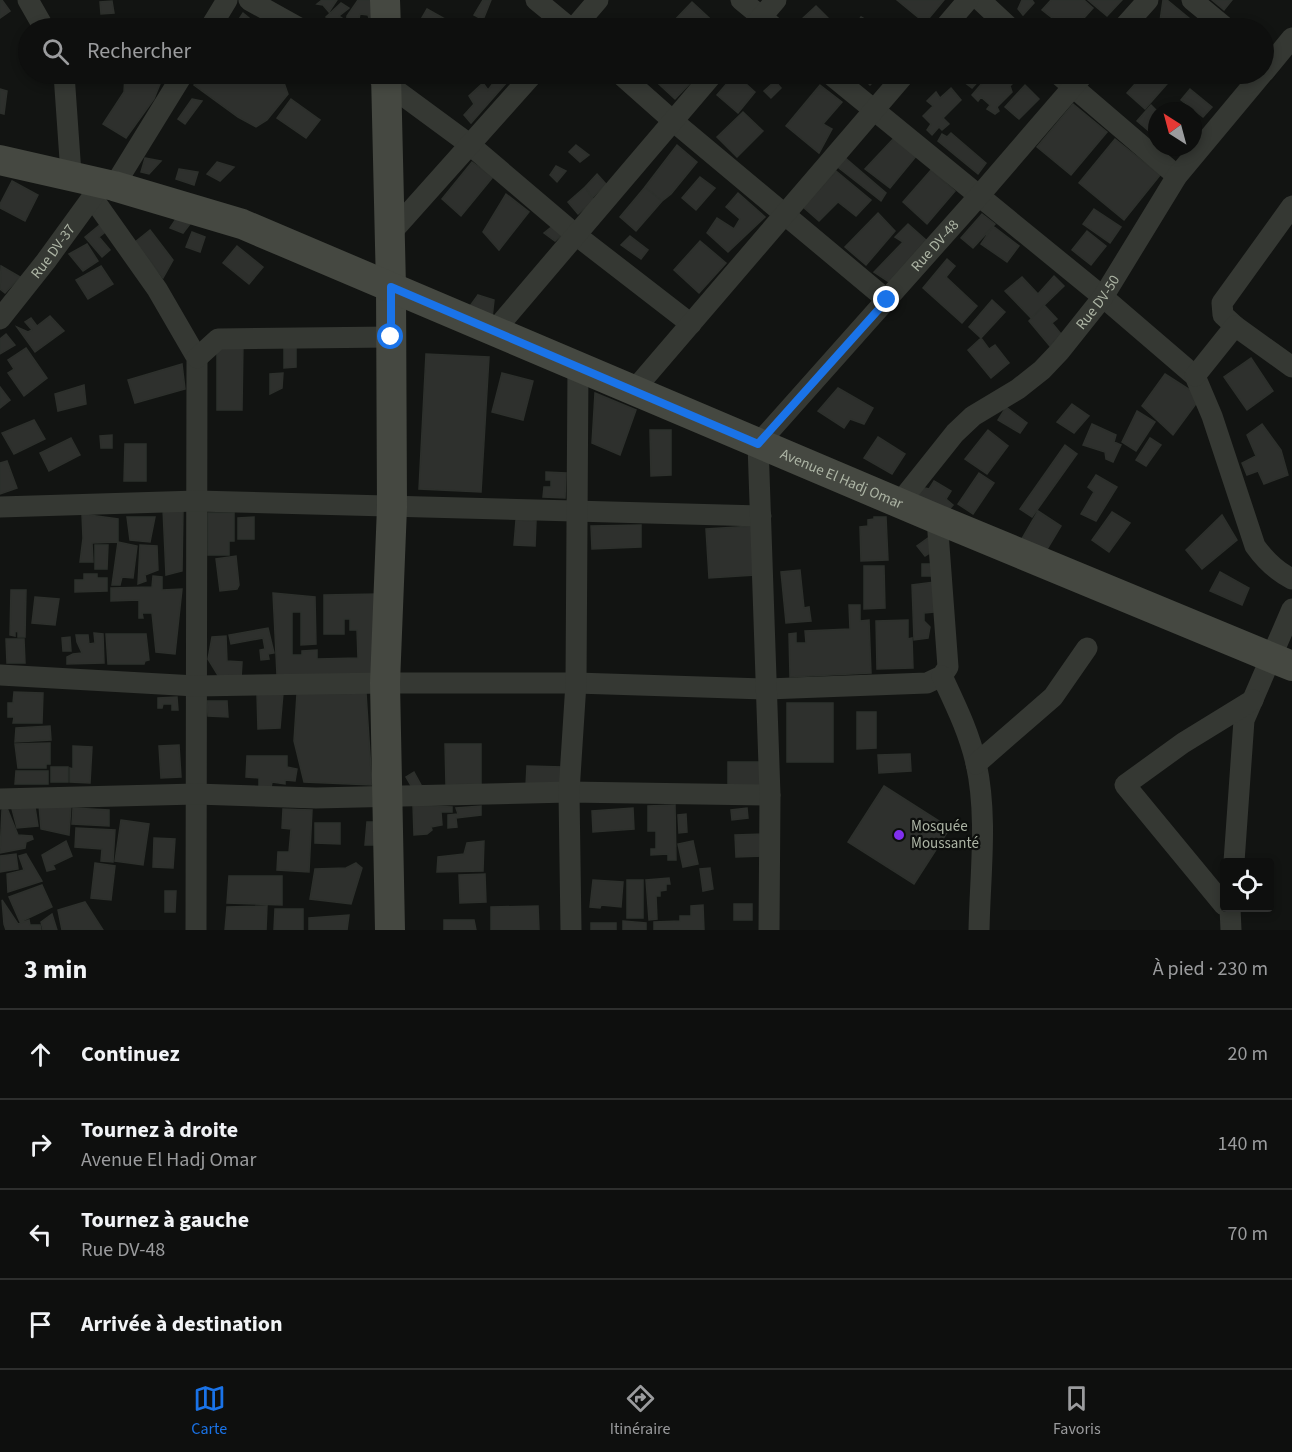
<!DOCTYPE html>
<html lang="fr">
<head>
<meta charset="utf-8">
<style>
	body { margin:0; font-family:"Source Sans 3",sans-serif; background:#171817; color:#f1f3f6 }
	.controls { position:absolute; right:18px; bottom:18px; display:grid; overflow:hidden; border-radius:6px; box-shadow:0 3px 9px #0003 }
	.controls button { width:54px; height:54px; display:grid; place-items:center; padding:0; border:0; border-bottom:2px solid #2e2f2e; background:#0e0f0e; color:#f1f3f6; font:30px sans-serif }
	.compass { position:absolute; left:1148px; top:102px; width:54px; height:54px; border-radius:50%; background:#0e0f0e; box-shadow:0 3px 9px #0003; rotate:324deg }
	.stop { position:absolute; width:18px; height:18px; margin:-14px; border:4px solid #1a73e8; border-radius:50%; background:#fff }
	.stop.end { background:#1a73e8; border-color:#fff; box-shadow:0 2px 6px #0008 }
	.list { margin:0; padding:0; list-style:none }
	h2 { display:flex; justify-content:space-between; align-items:center; height:78px; margin:0; padding:0 24px; font-size:26px }
	h2 small { font-size:20px; font-weight:400; color:#9b9c9e }
	.list li { display:grid; grid-template-columns:39px 1fr auto; gap:18px; align-items:center; box-sizing:border-box; height:90px; padding:0 24px; border-top:2px solid #2e2f2e }
	.list b { display:block; font-size:22px; white-space:nowrap }
	.list p { margin:0; font-size:20px; white-space:nowrap; color:#9b9c9e }
	.list em { font-size:20px; font-style:normal; color:#9b9c9e }
	.icon { flex:none; width:33px; height:33px; fill:none; stroke:currentColor; stroke-width:2; stroke-linecap:round; stroke-linejoin:round }
	.map { position:relative; flex:none; width:1292px; height:930px; overflow:hidden }
	.search { position:absolute; background:#0e0f0e; box-shadow:0 3px 9px #0003; left:18px; right:18px; top:18px; height:66px; display:flex; align-items:center; gap:15px; box-sizing:border-box; padding:0 21px; border-radius:33px; color:#9b9c9e; font-size:22px }
	.sheet { height:438px; background:#0e0f0e }
	nav { display:flex; justify-content:space-around; align-items:center; box-sizing:border-box; height:84px; border-top:2px solid #2e2f2e; background:#0e0f0e; font-size:16px; color:#9b9c9e }
	nav a { display:grid; justify-items:center; gap:3px }
	nav .on { color:#1a73e8 }
	.map>svg:first-child { display:block }
	.building { fill:#2e302d; stroke:#2d302c; stroke-width:1.5 }
	.lines { fill:none; stroke-linecap:round; stroke-linejoin:round }
	.street { stroke:#353833; stroke-width:21 }
	.secondary { stroke:#454841; stroke-width:30 }
	.route { stroke:#1a73e8; stroke-width:8 }
	.poi-dot { fill:#812fef; stroke:#0d0f0d; stroke-width:2 }
	.labels { text-anchor:middle; dominant-baseline:central; stroke-width:4.5; stroke-linejoin:round; paint-order:stroke }
	.street-label { font-size:15px; fill:#acb4a4; stroke:#0d0f0d }
	.poi-label { font-size:15px; fill:#acb4a4; stroke:#0d0f0d; text-anchor:start }
</style>
</head>
<body>
<div class="map">
<svg width="1292" height="930" viewBox="0 0 1292 930">
	<rect width="100%" height="100%" fill="#121412"/>
	<path class="building" d="M0,0H2L10,11L0,18Z
		M322,0H337L329,12L323,5L317,4Z
		M358,0H374L376,22L370,21L368,15L360,14L357,28H346L347,16Z
		M483,0H491L483,20L474,15Z
		M897,0H944L925,23Z
		M1022,0H1032L1034,3L1023,15L1018,9Z
		M1051,0H1084L1093,8L1075,28H1065L1042,10Z
		M1088,0H1122L1107,16Z
		M1163,0H1167L1201,28H1159Z
		M1212,0H1232L1224,10Z
		M112,1L114,13L101,14L100,2Z
		M692,2L720,28H676L671,24Z
		M341,3L349,8L339,16L342,18L333,24L326,17Z
		M816,6L838,28H810L802,19Z
		M427,9L461,28H416Z
		M243,13L261,28H233Z
		M861,17L880,28H853Z
		M141,19L138,28H110V22Z
		M125,74H164L154,99L126,138L103,124L124,92Z
		M201,74H285L282,77L288,94L267,120L256,127L238,117L194,85Z
		M410,74H434L436,75L424,83Z
		M648,74H699L675,99Z
		M735,74L755,92L738,113L717,95Z
		M859,74H881L870,85Z
		M958,74H985L972,88L956,76Z
		M994,74H1022L1010,86L1012,92L997,107L999,111L995,114L987,109L990,105L981,97L978,101L972,95L989,75L991,77Z
		M1144,74H1169L1173,77L1145,109L1127,93Z
		M497,78L507,82L471,123L464,115L474,104L469,96L483,83L488,90Z
		M775,81L781,88L771,98L764,91Z
		M820,85L842,102L823,124L832,129L819,153L786,126Z
		M1025,85L1039,99L1019,119L1005,107Z
		M951,88L961,100L943,118L949,124L942,130L939,127L932,135L927,130L931,124L923,116L933,106L927,101L936,92L940,98Z
		M0,89L7,91L4,114L0,113Z
		M1190,89L1212,107L1203,117L1181,100Z
		M192,99L202,101L185,124L178,119Z
		M291,99L320,120L306,138L277,118Z
		M1073,104L1107,132L1071,175L1037,147Z
		M1151,105L1157,111V138L1137,121Z
		M743,112L763,131L737,157L717,137Z
		M951,133L986,163L978,174L938,141L942,134L947,137Z
		M895,137L917,155L890,188L865,169Z
		M1115,139L1160,175L1124,220L1079,183Z
		M576,145L589,155L580,162L569,152Z
		M677,145L697,162L671,194L662,201L645,187Z
		M843,156L886,193L881,201L835,165Z
		M145,158L161,161L149,174L141,172Z
		M217,162L234,167L220,181L207,174Z
		M472,162L493,177L461,216L442,199Z
		M556,166L566,171L557,182L550,175Z
		M179,169L198,172L194,185L176,179Z
		M931,170L955,191L927,224L903,202Z
		M836,171L871,200L856,216L838,202L819,221L803,207Z
		M597,174L606,184L592,198L585,187Z
		M700,177L715,188L696,210L682,198Z
		M12,181L38,195L25,221L0,208V204Z
		M585,187L594,200L578,214L568,202Z
		M645,187L662,201L636,231L620,217Z
		M738,193L765,217L728,252L707,233L717,218L734,229L740,219L726,207Z
		M506,194L529,212L499,250L483,232Z
		M1094,209L1121,227L1110,243L1083,224Z
		M878,213L895,231L866,265L845,247Z
		M982,214L995,224L973,248L961,238Z
		M178,216L190,224L183,233L170,228Z
		M102,223L108,230L99,237L110,250L102,257L85,237Z
		M908,224L926,240L889,282L874,272L903,242L895,237Z
		M554,225L564,233L555,241L544,233Z
		M993,226L1019,246L1007,262L981,244Z
		M150,230L173,260L163,278L135,242Z
		M1087,231L1106,246L1091,265L1072,250Z
		M192,232L205,237L200,252L186,247Z
		M630,236L648,250L641,259L621,245Z
		M700,241L726,263L699,293L674,270Z
		M87,244L98,261L83,271L69,254Z
		M237,246L263,267L249,284L223,263Z
		M947,259L955,266L946,277L977,306L962,323L923,288Z
		M1,266L20,277L5,293L0,289Z
		M101,266L113,284L88,299L76,280Z
		M1054,276L1064,286L1031,318L1005,291L1022,277L1038,294Z
		M478,295L494,300L492,318L470,306Z
		M992,300L1005,312L981,338L969,327Z
		M1044,305L1057,319L1052,323L1061,334L1050,346L1029,321Z
		M50,316L64,331L35,352L17,327L28,332L32,330L25,322L31,318L37,326Z
		M6,334L15,345L0,354V339Z
		M981,338L989,349L995,345L1009,363L991,378L968,350Z
		M217,342H243L242,410H217Z
		M284,343H296V367L284,368Z
		M26,348L47,378L24,396L8,373L14,369L8,360Z
		M426,354L489,357L481,492L419,489Z
		M1251,358L1273,391L1247,410L1224,377Z
		M182,364L185,389L135,403L128,380Z
		M283,373L282,388L270,394V374Z
		M502,373L533,381L523,420L492,412Z
		M1165,374L1201,397L1173,435L1142,406Z
		M84,385L86,404L58,411L55,394Z
		M0,387L10,400L0,408Z
		M838,388L873,408L864,424L850,419L844,428L818,411Z
		M595,393L636,410L620,455L592,443Z
		M1072,404L1089,416L1074,433L1057,422Z
		M1006,407L1027,423L1020,433L998,420Z
		M1137,411L1155,422L1136,451L1122,442Z
		M34,420L45,439L14,454L2,433Z
		M1092,424L1116,435L1114,442L1121,445L1113,462L1106,459L1105,452L1083,445Z
		M1262,424L1281,450L1288,475L1264,484L1258,471L1247,475L1242,463L1256,456L1247,435Z
		M650,430H671V475L651,476Z
		M988,430L1008,446L987,474L965,459Z
		M112,435V448H101L100,436Z
		M878,437L905,454L892,474L864,458Z
		M71,438L80,455L49,471L40,453Z
		M1150,438L1161,445L1146,466L1136,460Z
		M125,444H146V481H124Z
		M1065,445L1077,454L1032,517L1020,509Z
		M7,461L17,488L0,494V463Z
		M546,472L566,473L565,498L543,497L544,487H551V480H546Z
		M979,473L994,483L973,514L958,504Z
		M1096,475L1117,487L1096,521L1081,514L1094,492L1088,487Z
		M934,481L951,491L946,499L953,505L946,513L915,499L921,487L929,489Z
		M163,509H183L182,571L166,575Z
		M1038,511L1061,526L1043,556L1020,542Z
		M1112,512L1130,523L1109,552L1092,540Z
		M208,513H234V541H229V555H208Z
		M82,514L118,519V542L92,543L93,562H80L83,538Z
		M1222,515L1237,540L1202,569L1186,550Z
		M127,517H155L150,542L130,540Z
		M254,517V539H238V518Z
		M874,517H886L888,560L861,561L860,527L868,526V520L874,519Z
		M516,520L536,521L535,546L514,545Z
		M641,525V547L592,549L591,526Z
		M752,526L755,575L709,578L706,529Z
		M928,538L936,549L925,556L917,546Z
		M118,542L137,546L133,578L122,577L120,585H112Z
		M95,545H108L107,569H95Z
		M140,545L157,546L158,570L145,575L146,581L138,584Z
		M236,556L239,585L237,589L220,591L216,559Z
		M922,564H935V576H922Z
		M864,566H884L885,608L864,609Z
		M800,570L804,608L809,607L811,621L786,623L781,572Z
		M1220,572L1249,588L1242,605L1210,591Z
		M84,574H97V578H107V591L75,592V580H84Z
		M153,576L162,577V590L182,589L175,654L156,652L152,613H142L143,618H139V600L111,601V588L152,587Z
		M934,582V612L924,613V621L930,627L928,638L914,640L912,585Z
		M11,590H26L25,637H18V632L15,631V636L10,635Z
		M273,593L315,597L316,644L301,645V612H292V655H302V651L317,650V659L358,658L357,630H350V619H344V634H324V595L378,594V675H277Z
		M35,597L59,599L55,625L32,623Z
		M849,605H860V621L869,620L871,673L790,677L789,634L796,633V643H806L805,631L850,629Z
		M908,620V639L912,638L913,668L877,669L876,621Z
		M268,628L274,653L268,654L269,659L261,660L260,650L265,649L263,638L231,644L229,635Z
		M94,633L103,634L104,663L67,664V657L73,654L82,653L77,642L76,635H88L89,644L95,643Z
		M106,634H146L149,660L145,661L144,664H108Z
		M226,636L227,661L242,662L241,679L219,677L208,659L212,637Z
		M70,637L71,651H63L62,638Z
		M6,639H24L25,663H7Z
		M14,692L43,693L42,723H13L14,717H8V703H13Z
		M283,693L280,728L258,729L257,694Z
		M366,693L372,785L304,782L294,741L297,694Z
		M177,697L178,710H172V704H163L162,708H158V698Z
		M207,701H227L228,717L208,716Z
		M787,703H833V762H787Z
		M857,712H876V748L857,749Z
		M50,726L51,740L15,742L16,728Z
		M50,743V764H46V768H18L15,744Z
		M445,744H481V784L446,785Z
		M179,745L181,777L161,778L159,746Z
		M73,746L92,747L90,783L70,782V768L73,769Z
		M910,754L911,771L879,773L878,755Z
		M247,756H287V767L297,769L295,781L285,780V784L272,782L271,788L259,787V778L246,777Z
		M728,762H762V789H728Z
		M527,766L563,767L562,787L526,786Z
		M51,767H68V782H51Z
		M16,771H48V784H15Z
		M414,772L421,785L413,789L406,777Z
		M884,786L950,828L914,884L848,842Z
		M39,805H71L69,835L41,829Z
		M413,805L452,807V812H441L442,825L431,827L432,830L427,834L414,835Z
		M675,805L676,860H668V854L651,855V849H656V831H648V806Z
		M481,806V815L456,818L457,827L448,828V815L458,814L456,808Z
		M35,807L38,826L17,828L12,809Z
		M7,808L18,835L32,836L33,839L26,842L25,848L0,853L2,810Z
		M73,808L109,810V826L72,824Z
		M633,808L634,829L593,832L592,811Z
		M747,808L748,818L732,820L731,810Z
		M283,809L312,810L309,872L277,870L278,852H289L291,829L282,828Z
		M686,814L687,832L679,833L678,815Z
		M121,820L149,824L143,865L115,861Z
		M367,822H375V845H365Z
		M315,823H340V844L315,843Z
		M76,828L115,830L113,862L101,861L102,849L75,847Z
		M766,834L767,856L736,857L735,835Z
		M154,838L175,839L173,868L153,867Z
		M66,841L72,856L53,865L55,869L47,871L42,855Z
		M484,841L483,871L437,872L438,857L464,854L467,843Z
		M693,841L698,864L683,867L678,844Z
		M16,854L18,869L0,872V856Z
		M26,854L42,881L8,892L7,874L24,870L19,856Z
		M95,863L115,866L111,900L91,898Z
		M356,863L362,868L351,904L310,899L315,869L346,868Z
		M710,868L713,889L703,891L700,869Z
		M485,874L486,902L460,903L459,875Z
		M229,876H282V905L227,903Z
		M669,878L670,884H666V890L660,891V896H656L657,919L649,920L646,880Z
		M593,880L623,882L621,907L601,905L600,908L590,907Z
		M627,880H643V918H627Z
		M42,885L52,907L20,922L9,897Z
		M165,891H176L175,912H165Z
		M2,900L18,924L29,920L30,925H40L41,930H6L4,924Z
		M85,902L103,930H62L58,910Z
		M734,904H752V920H734Z
		M703,905L704,930H654V922L680,921V916H691V906Z
		M267,906L266,930H225L227,907Z
		M538,906L539,930H491V907Z
		M275,909H303V930H274Z
		M52,914L57,930H43L41,922Z
		M349,915L347,930H309V918Z
		M444,920H474L476,930H444Z
		M623,921L646,923V930H623Z
		M591,923H616V930H591Z"/>
	<g class="lines">
		<g class="street">
			<path d="M28,0L44,28"/>
			<path d="M249,0L299,28"/>
			<path d="M536,0L570,28"/>
			<path d="M741,0L775,28"/>
			<path d="M980,0L1010,28"/>
			<path d="M1192,0L1226,28"/>
			<path d="M210,28L227,0"/>
			<path d="M574,28L598,0"/>
			<path d="M752,28L776,0"/>
			<path d="M944,28L968,0"/>
			<path d="M1123,28L1148,0"/>
			<path d="M1264,72L1292,38"/>
			<path d="M64,74L71,174"/>
			<path d="M620,74L673,121L887,300"/>
			<path d="M830,74L1103,297L1195,376L1212,416L1255,546C1265,560 1276,571 1292,579"/>
			<path d="M1058,74L1177,176"/>
			<path d="M378,77L469,144L576,235L691,324"/>
			<path d="M114,186L183,74"/>
			<path d="M92,197L157,289L197,358L196,930"/>
			<path d="M390,234L533,74"/>
			<path id="s1" d="M0,319L46,261L99,188"/>
			<path d="M1235,326L1223,315L1222,303L1292,206"/>
			<path d="M495,330L713,74"/>
			<path d="M197,358L218,339L391,337"/>
			<path d="M1195,376L1235,326L1292,367"/>
			<path d="M634,390L905,74"/>
			<path id="s2" d="M900,502L955,433L973,416L1018,389L1042,370L1060,351L1103,297L1177,176L1262,74"/>
			<path d="M0,507L197,501L761,516"/>
			<path d="M0,675L196,686L385,683H576L767,689L927,683L942,676L948,667L937,519"/>
			<path d="M942,676C955,704 969,732 976,763C988,817 980,875 979,930"/>
			<path d="M976,764L1053,697L1087,648"/>
			<path d="M0,799L196,794L316,798L569,792L770,795"/>
			<path d="M1234,862L1244,720L1292,609"/>
			<path d="M1224,905L1125,785L1183,743L1253,700"/>
			<path d="M1230,908L1231,930"/>
			<path d="M571,930L569,792L576,683L578,366"/>
			<path id="s3" d="M769,930L770,795L758,444L978,197L1084,74"/>
		</g>
		<g class="secondary">
			<path d="M385,0L386,28"/>
			<path d="M386,74L391,287L392,507L385,683L390,930"/>
			<path id="s4" d="M0,160L114,186L242,224L937,519L1292,666"/>
		</g>
	</g>
	<g class="lines">
		<path class="route" d="M391,337V287L758,444L887,300"/>
	</g>
	<circle class="poi-dot" cx="899" cy="835" r="6"/>
	<g class="labels">
		<g class="street-label">
			<text stroke="none"><textPath href="#s3" startOffset="752">Rue DV-48</textPath></text>
			<text stroke="none"><textPath href="#s1" startOffset="86">Rue DV-37</textPath></text>
			<text stroke="none"><textPath href="#s2" startOffset="284">Rue DV-50</textPath></text>
			<text stroke="none"><textPath href="#s4" startOffset="902">Avenue El Hadj Omar</textPath></text>
		</g>
		<g class="poi-label">
			<text x="911" y="826">Mosquée<tspan x="911" dy="17">Moussanté</tspan></text>
		</g>
	</g>
</svg>
<div class="controls">
<button><svg class="icon" aria-label="locate" viewBox="0 0 24 24"><circle cx="12" cy="12" r="6"/><path d="M12 2v4M12 18v4M2 12h4M18 12h4"/></svg></button>
</div>
<svg class="compass" viewBox="-18 -18 36 36"><path d="M0-13l5 13h-10z" fill="#e53935"/><path d="M0 13l5-13h-10z" fill="#9b9c9e"/></svg>
<div class="stop" style="left:391px;top:337px"></div>
<div class="stop end" style="left:887px;top:300px"></div>
<div class="search"><svg class="icon" aria-label="search" viewBox="0 0 24 24"><circle cx="10" cy="10" r="6"/><path d="M15 15l6 6"/></svg>Rechercher</div>
</div>
<section class="sheet">
<h2>3 min<small>À pied · 230 m</small></h2>
<ul class="list">
<li><svg class="icon" aria-label="ahead" viewBox="0 0 24 24"><path d="M12 20V5M6 11l6-6 6 6"/></svg><div><b>Continuez</b></div><em>20 m</em></li>
<li><svg class="icon" aria-label="right" viewBox="0 0 24 24"><path d="M7 20v-9h11M14 6l5 5-5 5"/></svg><div><b>Tournez à droite</b><p>Avenue El Hadj Omar</p></div><em>140 m</em></li>
<li><svg class="icon" aria-label="left" viewBox="0 0 24 24"><path d="M17 20v-9H6M10 6l-5 5 5 5"/></svg><div><b>Tournez à gauche</b><p>Rue DV-48</p></div><em>70 m</em></li>
<li><svg class="icon" aria-label="arrive" viewBox="0 0 24 24"><path d="M6 21V4h12l-3 4 3 4H6"/></svg><div><b>Arrivée à destination</b></div></li>
</ul>
</section>
<nav>
<a class="on"><svg class="icon" aria-label="map" viewBox="0 0 24 24"><path d="M3 6l6-2 6 2 6-2v14l-6 2-6-2-6 2zM9 4v14M15 6v14"/></svg>Carte</a>
<a><svg class="icon" aria-label="directions" viewBox="0 0 24 24"><path d="M12 3l9 9-9 9-9-9zM9 14v-3h6M13 9l2 2-2 2"/></svg>Itinéraire</a>
<a><svg class="icon" aria-label="saved" viewBox="0 0 24 24"><path d="M7 4h10v16l-5-4-5 4z"/></svg>Favoris</a>
</nav>
</body>
</html>
